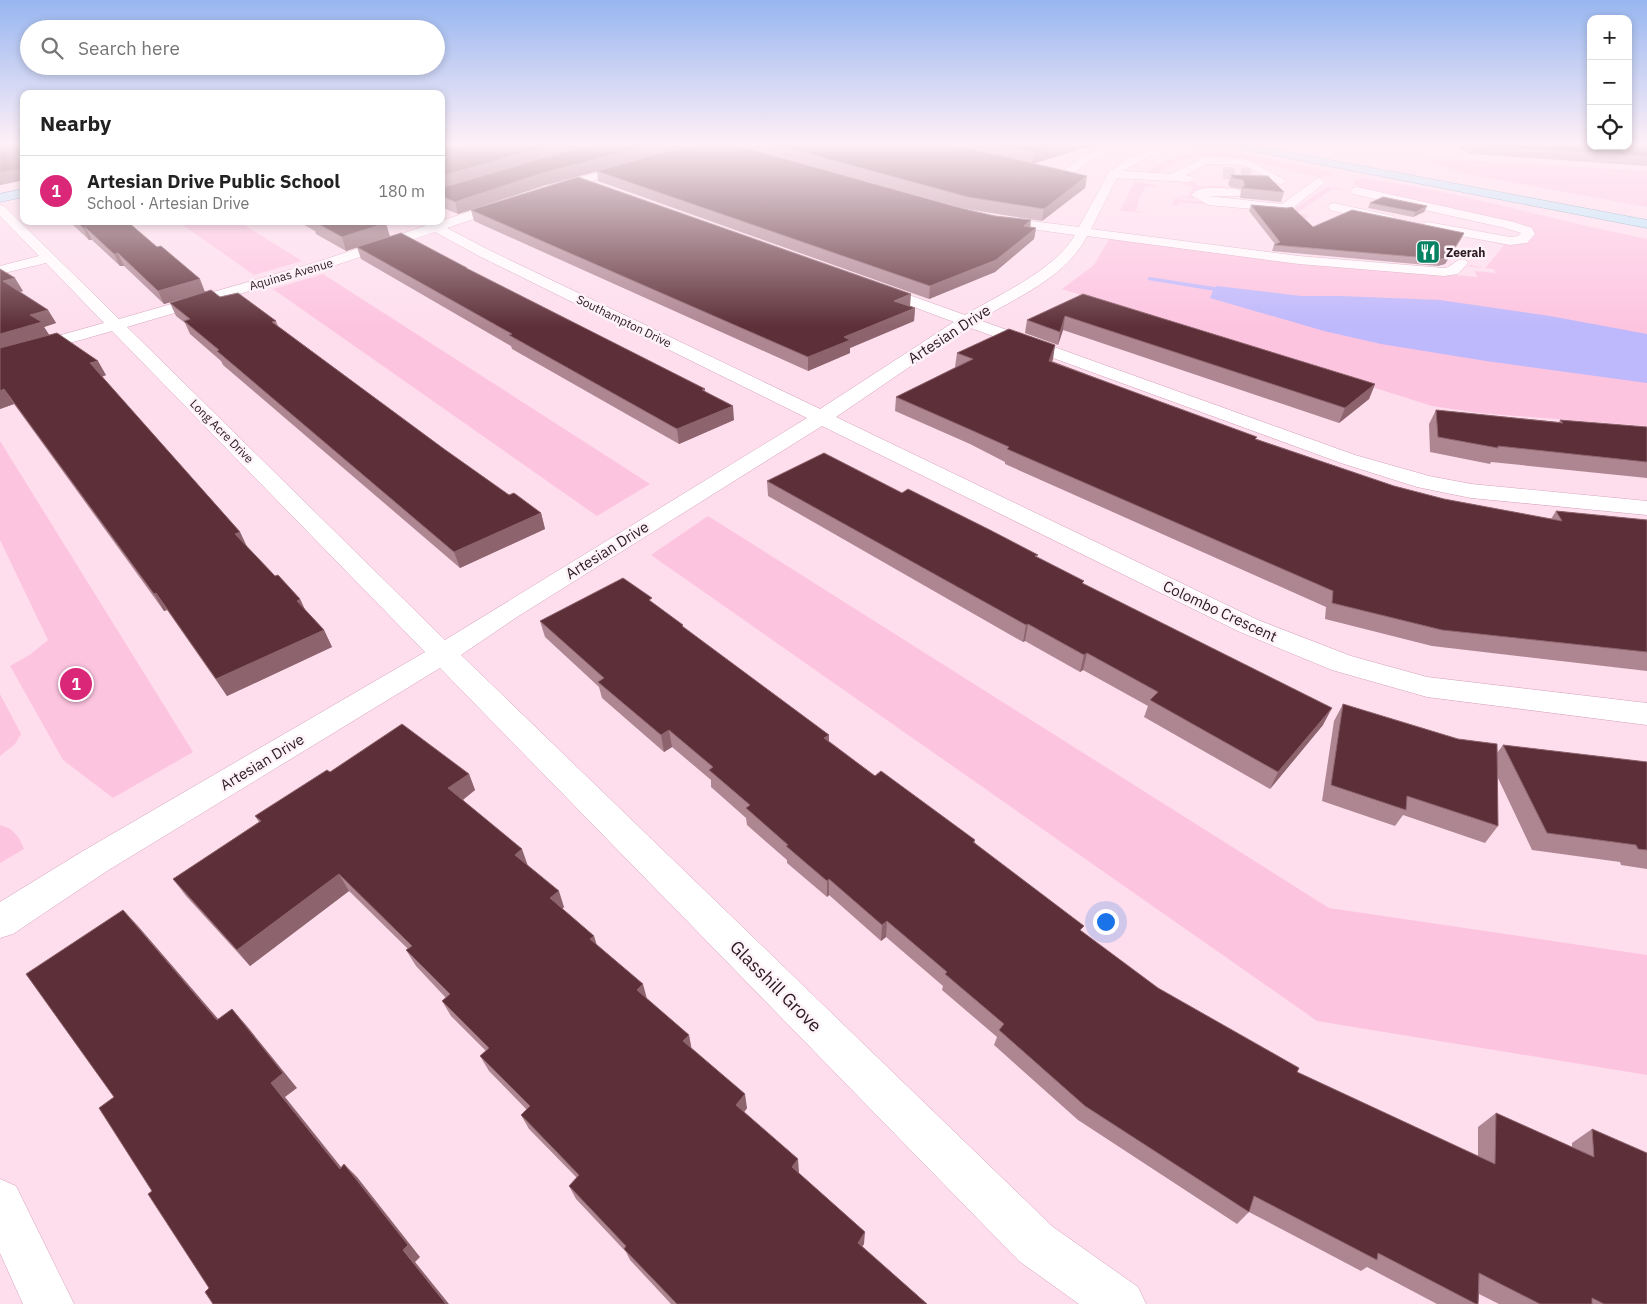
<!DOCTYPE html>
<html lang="en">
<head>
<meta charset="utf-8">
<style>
	body { margin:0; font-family:"IBM Plex Sans",sans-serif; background:#f2f2f2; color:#222 }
	.controls { position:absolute; right:15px; top:15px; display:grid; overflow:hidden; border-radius:10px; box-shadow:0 2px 8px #0003 }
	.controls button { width:45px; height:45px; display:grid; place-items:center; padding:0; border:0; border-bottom:1px solid #e0e0e0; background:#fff; color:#222; font:25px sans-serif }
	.you { position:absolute; left:1105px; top:921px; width:18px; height:18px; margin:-12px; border:4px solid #fff; border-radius:50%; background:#1a73e8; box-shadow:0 0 0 8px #1a73e833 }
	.badge { display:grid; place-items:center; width:32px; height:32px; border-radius:50%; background:#db2777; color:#fff; font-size:16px; font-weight:700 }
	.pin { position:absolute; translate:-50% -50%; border:2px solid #fff; box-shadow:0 1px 5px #0006 }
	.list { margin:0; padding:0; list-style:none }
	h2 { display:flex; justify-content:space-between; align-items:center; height:65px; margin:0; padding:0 20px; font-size:21px }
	h2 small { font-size:16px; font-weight:400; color:#767676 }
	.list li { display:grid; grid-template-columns:32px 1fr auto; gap:15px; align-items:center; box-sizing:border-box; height:70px; padding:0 20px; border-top:1px solid #e0e0e0 }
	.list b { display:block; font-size:19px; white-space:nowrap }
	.list p { margin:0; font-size:16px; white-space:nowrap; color:#767676 }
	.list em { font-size:16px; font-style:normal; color:#767676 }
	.icon { flex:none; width:28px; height:28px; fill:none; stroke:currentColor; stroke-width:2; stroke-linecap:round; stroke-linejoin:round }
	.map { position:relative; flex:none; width:1647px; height:1304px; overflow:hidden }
	.search { position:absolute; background:#fff; box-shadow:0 2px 8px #0003; left:20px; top:20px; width:425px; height:55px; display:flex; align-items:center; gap:12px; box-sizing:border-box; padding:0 18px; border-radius:28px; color:#767676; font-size:19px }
	.panel { position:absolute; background:#fff; box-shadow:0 2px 8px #0003; left:20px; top:90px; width:425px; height:135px; border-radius:10px }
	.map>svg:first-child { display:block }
	.green { fill:#fdc4e0 }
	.water { fill:#beb8fc }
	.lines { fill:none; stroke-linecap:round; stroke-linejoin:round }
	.stream { fill:#beb8fc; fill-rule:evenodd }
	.minor-tunnel { stroke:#d4b6c4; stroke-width:12; stroke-dasharray:12 6; stroke-linecap:butt }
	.minor-casing { stroke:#d5a2bb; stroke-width:1 }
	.major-casing { stroke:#6694ae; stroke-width:1 }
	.minor { fill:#fff; fill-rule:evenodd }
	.major { fill:#b6e6fb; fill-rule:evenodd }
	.wall { fill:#ae8692 }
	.shaded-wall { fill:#8d646e }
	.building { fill:#5d2f38; stroke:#8d646e }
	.labels { text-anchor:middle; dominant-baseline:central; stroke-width:5; stroke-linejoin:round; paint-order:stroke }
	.far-poi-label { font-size:12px; font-weight:bold; fill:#2b1822; stroke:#fdf2f7; text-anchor:start }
	.far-street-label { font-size:12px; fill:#2b1822; stroke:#fdf2f7 }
	.street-label { font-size:15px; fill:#2b1822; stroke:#fdf2f7 }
	.near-street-label { font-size:18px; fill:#2b1822; stroke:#fdf2f7 }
</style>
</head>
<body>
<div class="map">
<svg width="1647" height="1304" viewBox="0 0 1647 1304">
	<rect width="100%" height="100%" fill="#fedeed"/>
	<path class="green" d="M1201,148H1219L1240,152L1335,173L1331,176L1316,177L1240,158L1200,156L1173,164L1153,175L1143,174L1166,161Z
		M1423,158L1647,171V207L1461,173Z
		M1361,178C1458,191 1551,220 1647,239V426L1479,413L1432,406L1062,289L1094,265L1109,239L1287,261L1478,277L1474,271L1496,273L1493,269L1466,266L1471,265L1485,268L1504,245L1489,242L1525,243L1529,241L1535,234L1532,230L1360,188L1354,184V180Z
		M1135,181L1158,186V187L1146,186L1140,196L1136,211L1148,213L1120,211Z
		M1188,182H1195L1198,186H1226L1230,191H1197L1192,195L1195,198L1193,199L1175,197L1189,196L1193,187L1180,184Z
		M1327,187L1339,188L1345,191L1332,189L1297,213L1309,216L1303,219L1294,214L1180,202L1178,205H1172L1174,199L1291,211Z
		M177,221H238L302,261L254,275Z
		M323,274L650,484L597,516L273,289Z
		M0,441L193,752L113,798L63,760L10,666L31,654L48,640L0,540Z
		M708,516L1329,908L1647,955V1075L1317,1021L651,555Z
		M0,694L21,734L15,744L0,756Z
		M0,825C14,829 19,836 24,849L0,863Z"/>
	<path class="water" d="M1217,286L1301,296H1340L1440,300L1550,316L1647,334V383L1486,361L1381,344L1324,331L1210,298L1214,288Z"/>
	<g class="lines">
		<path class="stream" d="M1150,277L1227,289L1230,291L1227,293L1148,280V278Z"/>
		<path class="minor-tunnel" d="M1223,173L1251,174"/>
		<defs>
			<path id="minor" d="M1108,145H1121L1094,158L1067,178H1059L1057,176L1086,154Z
				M1166,145H1181L1180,147L1146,158L1123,171L1171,174L1204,158L1246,159L1287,181L1281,184L1277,183L1244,165L1206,164L1186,175L1192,177L1194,179L1188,182L1117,178L1091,229L1299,256L1444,268C1454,267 1455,257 1466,260L1468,263L1458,274L1444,276L1299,264L1087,236C1067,277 1017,297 979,320L1355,455L1429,476L1471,484L1647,501V515L1471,498L1417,487L1341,463L968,327L836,417L1258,620L1351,656L1427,677L1647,703V725L1427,697L1332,670L1240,632L822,426L517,617L461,655L1053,1227L1138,1287L1146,1304H1079L1019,1261L440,668L107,871L13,934L0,938V902L83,851L425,652L112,331L0,363V352L104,323L46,263L0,274V266L39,256L0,216V205L4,206L119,319L314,263L425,226L421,221H441L504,200H512L514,203L512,206L447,228L489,250L820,409L954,322L871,291L868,288L871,285H881L965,315C1000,294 1055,270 1075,235L993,224L988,223L987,220L988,217L993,216L1079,227L1109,172L1131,157ZM435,232L479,256L807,418L445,640L127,327L324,269Z
				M632,163L638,166L636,168L551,193L545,189L547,186Z
				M1319,178L1323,180L1325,182L1323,184L1289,211L1285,212L1208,205L1191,195C1201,184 1222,189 1235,189L1239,190L1241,193L1239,196H1207L1282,204L1315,180Z
				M1357,187L1514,222L1532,228L1535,234L1527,243L1510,245L1423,229L1421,226L1423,223L1428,222L1510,237L1518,236L1521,233L1505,228L1353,194L1351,191L1353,188Z
				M1334,203L1393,216L1394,219L1388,223L1330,210L1328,207L1330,204Z
				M0,1179L16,1186L74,1304H23L0,1253Z"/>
			<path id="major" d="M1231,145H1251L1647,220V228L1236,148Z
				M24,189V197L0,202V194Z"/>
		</defs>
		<use href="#minor" class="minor-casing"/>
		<use href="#major" class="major-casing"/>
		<use href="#minor" class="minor"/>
		<use href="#major" class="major"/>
	</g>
	<path class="wall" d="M0,145H24V180L0,185Z
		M441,145L1030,227L1036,228L1034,239L995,272L929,299L598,181L597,171L546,185L458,214L441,207Z
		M737,145H1095L1033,163L1087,176L1085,188L1042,221L966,209Z
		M1453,145H1647V166L1471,154Z
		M1231,175L1284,192L1281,202L1240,198L1241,191V189L1230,187L1228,184Z
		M1370,203L1427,206L1424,212L1413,217L1368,208Z
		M1251,205L1313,227L1464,233L1461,239L1445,264L1437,266L1272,251L1274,245L1275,244L1249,211Z
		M471,210L910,307L915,308L914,321L850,348V353L808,371L474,221Z
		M66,221H123L205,292L220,297L276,321L278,326L444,449L509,495L541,513L545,529L460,568L223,365L221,361L190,334L185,323L176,316L170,303L182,299L164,304L124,266H120L92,240H89L71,223H68Z
		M297,221H382L390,236L468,269L705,389V391L734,420L679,444L512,349L511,346L361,259L357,247L346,251L316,234L315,231Z
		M0,269L23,291L20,292L48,310L56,323L44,327L49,335L106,375L102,377L240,532L247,547L275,576L300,599L305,610L324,630L332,647L227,696L167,610L164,611L14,404L0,409Z
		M1083,294L1375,384L1369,399L1339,423L1063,330L1058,345L1025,333L1027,320Z
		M1055,345L1052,361L1257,439L1394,486L1444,499L1551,519L1556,511L1647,520V671L1432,646L1325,619L1326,607L1005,464V462L970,444L895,411L896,397L956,367H955L957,353Z
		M1436,410L1559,422L1560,420L1647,427V478L1491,462L1490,464L1430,452L1429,424Z
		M767,481L902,493L1037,557L1084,584L1323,725L1270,789L1144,717L1148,706L1083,670L1080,672L1025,641L1023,642L768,496Z
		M652,603L683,625V628L829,735V741L875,776L975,840V843L1082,932L1158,988L1297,1072L1478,1156V1127L1496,1113L1572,1147V1143L1592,1129L1647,1304H1499L1479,1294L1478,1304H1437L1367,1267L1361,1271L1249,1212L1237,1224L1078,1120L994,1045L997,1037L942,990L943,986L886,937L881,941L829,895L827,897L787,863V860L747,825L746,818L711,787V780L672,747L664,752L602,698L599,687L545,637L540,621Z
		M1343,704L1497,753L1503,745L1647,762V869L1621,865L1620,862L1532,850L1497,776L1498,826L1485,843L1403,815L1395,826L1322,801L1334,721Z
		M330,772L469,774L475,790L463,800L528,866L564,907L562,909L594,936L596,945L647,999L689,1035L691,1048L747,1108L744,1112L799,1172L798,1173L864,1244L862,1246L927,1304H671L630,1260L626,1252L576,1199L569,1186L577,1178L529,1129L521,1115L527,1110L489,1071L480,1056L486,1051L451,1016L442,1001L446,998L416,966L406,950L408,949L349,891L250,966L186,896L173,879L259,822L255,816Z"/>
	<path class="shaded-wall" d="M441,145H469L441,151Z
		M552,145H592L441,189V176Z
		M651,145H693L546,185L458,214L455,202L543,173Z
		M1060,145H1095L1032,164L1034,152Z
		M19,169L24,180L0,185V173Z
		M1087,176L1085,188L1042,221L1044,209Z
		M1427,206L1424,212L1413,217L1416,212Z
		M1031,220L1030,231L1024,226Z
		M386,223L390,237L346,251L342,237Z
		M83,228H86L92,240H89Z
		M1036,228L1034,239L995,272L929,299L930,286Z
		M1464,233L1461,239L1445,264L1437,266L1440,259Z
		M118,253L124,266H120L114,254Z
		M15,278L23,291L11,294L3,281Z
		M200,279L205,292L164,304L158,291Z
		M911,294L910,307L894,301Z
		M915,308L914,321L850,348V353L808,371V357L844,337Z
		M48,310L56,323L44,327L50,336L0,350V334L30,315Z
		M1065,316L1063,330L1058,345L1060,332Z
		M1055,345L1053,359L1047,375L1049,361Z
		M98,361L106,375L98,378L90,363Z
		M1375,384L1369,399L1339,423L1345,408Z
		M4,389L14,404L0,409V391Z
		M733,406L734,420L679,444L677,429Z
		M541,513L545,529L460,568L454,552Z
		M240,532L248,549L235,534Z
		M156,593L167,610L164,611L154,594Z
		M300,599L308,616L297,601Z
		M1028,624L1025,641L1023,642L1026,625Z
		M324,630L332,647L227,696L216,679Z
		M1087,653L1083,670L1080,672L1084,655Z
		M1332,708L1323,725L1270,789L1278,772Z
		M669,730L672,747L664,752L661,735Z
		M829,735V751L824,738Z
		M469,774L475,790L456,805L448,788Z
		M522,849L528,866L515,855Z
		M339,874L349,891L250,966L237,950Z
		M829,879V895L827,897V881Z
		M559,891L564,907L555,915L550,898Z
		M123,910L138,926L232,1035L217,1020Z
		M887,921L886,937L881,941L882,925Z
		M594,936L599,952L590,939Z
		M643,984L647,999L637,990Z
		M232,1009L246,1025L297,1088L285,1097L353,1182L340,1169L271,1083Z
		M689,1035L692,1051L683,1041Z
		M745,1094L747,1108L739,1119L736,1105Z
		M798,1159L799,1172L793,1180L792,1167Z
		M344,1164L357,1177L420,1257L415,1262L449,1304H446L403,1250Z
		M865,1232L864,1244L857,1254L858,1243Z"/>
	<path class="building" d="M0,145H24V174L19,169L0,173Z
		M460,145H552L441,176V149Z
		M588,145H651L543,173L455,202L441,196V188Z
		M691,145H735L964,209L995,216L1031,220L1024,226L1036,228L996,260L930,286L597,171Z
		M777,145H954L1087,176L1044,209L968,197Z
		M1000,145H1060L1034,152Z
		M1477,145H1591V146H1628V145H1647V156Z
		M1231,175L1268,176L1284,192L1242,188L1245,185L1243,180L1233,178Z
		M578,177L911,294L894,301L915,308L844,337L850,340L808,357L471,210Z
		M1383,197L1427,206L1416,212L1370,203Z
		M1251,205L1287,208L1292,207L1313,227L1352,210L1464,233L1448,258L1440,259L1274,245L1280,242Z
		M76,221L128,222L157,247L161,246L200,279L158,291L118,253L114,254L86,228H83Z
		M313,221H382L386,223L342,237Z
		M401,233L467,268H466L705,389L702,390L733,406L677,429L509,335L512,334L357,247Z
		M0,269L15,278L3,281L48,310L30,315L42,322L0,334Z
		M211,290L220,297L238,293L276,321L272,322L444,449L509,495L514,493L541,513L454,552L217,351L219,350L184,321L190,319L170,303Z
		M1083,294L1375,384L1345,408L1065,316L1060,332L1027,320Z
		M1009,329L1055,345L1049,361L1257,437L1255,439L1394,486L1444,499L1562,521L1556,511L1647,520V652L1442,630L1332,603L1333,591L1007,449L1009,447L971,430L896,397L973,359L957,353Z
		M57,333L98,361L90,363L240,532L235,534L275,576L278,575L300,599L297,601L324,630L216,679L156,593L154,594L4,389L0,391V348Z
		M1436,410L1563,423L1560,420L1647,427V462L1498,446V448L1438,437Z
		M824,453L902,493L908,489L990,530L1038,555L1035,556L1084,581L1082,583L1332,708L1278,772L1150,700L1158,692L1087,653L1084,655L1028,624L1026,625L767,481Z
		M623,578L652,598L649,600L683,625L682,626L829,735L824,738L875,776L881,771L975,840L973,842L1084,926L1080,930L1158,988L1299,1068L1297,1072L1495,1164L1496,1113L1594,1157L1592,1129L1647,1153V1304H1604L1592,1298V1304H1540L1479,1273L1478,1304H1476L1378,1253L1377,1260L1254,1196L1249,1212L1085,1106L999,1030L1004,1024L945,974L947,972L887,921L882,925L829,879L827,881L786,846L788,845L746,808L750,805L709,770L713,767L669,730L661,735L598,682L604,678L540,621Z
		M1343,704L1458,739L1497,744L1498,826L1407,796L1406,810L1331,785Z
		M402,724L469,774L448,788L522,849L515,855L559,891L550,898L594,936L590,939L643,984L637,990L689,1035L683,1041L745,1094L736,1105L798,1159L792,1167L865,1232L858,1243L927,1304H677L624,1249L626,1246L569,1186L579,1175L521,1115L530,1106L480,1056L489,1048L442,1001L450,994L406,950L412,946L339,874L237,950L173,879L261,821L255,816L327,770L330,772Z
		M1503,745L1647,762V850L1638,849L1636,845L1547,833Z
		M123,910L217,1020L232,1009L283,1073L271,1083L340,1169L344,1164L408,1245L403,1250L446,1304H213L205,1292L209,1288L148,1194L152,1191L99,1108L114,1097L26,974Z"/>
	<linearGradient id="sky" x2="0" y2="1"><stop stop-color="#97b6f0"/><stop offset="0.44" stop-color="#fff0f7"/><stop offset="1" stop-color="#fff0f7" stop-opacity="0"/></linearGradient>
	<rect width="1647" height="327" fill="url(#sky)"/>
	<defs>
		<symbol id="restaurant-square" viewBox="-11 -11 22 22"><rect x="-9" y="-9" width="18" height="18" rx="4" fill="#078363" stroke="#fdf2f7"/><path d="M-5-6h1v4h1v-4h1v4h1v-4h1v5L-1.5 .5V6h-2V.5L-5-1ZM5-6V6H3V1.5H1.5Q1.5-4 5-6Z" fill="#fff"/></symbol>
	</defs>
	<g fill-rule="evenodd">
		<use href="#restaurant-square" x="1414" y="238" width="28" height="28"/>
	</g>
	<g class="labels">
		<g class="far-poi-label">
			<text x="1446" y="252">Zeerah</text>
		</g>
		<g class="far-street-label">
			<text transform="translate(291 274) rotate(-16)">Aquinas Avenue</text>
			<text transform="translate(624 321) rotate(26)">Southampton Drive</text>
			<text transform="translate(222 431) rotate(45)">Long Acre Drive</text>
		</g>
		<g class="street-label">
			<text transform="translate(949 334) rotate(-33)">Artesian Drive</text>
			<text transform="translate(607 550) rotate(-32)">Artesian Drive</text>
			<text transform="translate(1220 611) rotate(25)">Colombo Crescent</text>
			<text transform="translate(262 762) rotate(-31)">Artesian Drive</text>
		</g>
		<g class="near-street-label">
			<text transform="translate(776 986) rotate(45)">Glasshill Grove</text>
		</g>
	</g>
</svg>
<div class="controls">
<button>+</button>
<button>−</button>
<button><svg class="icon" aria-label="locate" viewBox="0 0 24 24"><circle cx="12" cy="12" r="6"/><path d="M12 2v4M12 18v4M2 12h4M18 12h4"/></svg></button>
</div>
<div class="you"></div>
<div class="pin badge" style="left:76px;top:684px">1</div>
<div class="search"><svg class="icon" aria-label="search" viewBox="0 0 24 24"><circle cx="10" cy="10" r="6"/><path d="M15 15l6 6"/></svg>Search here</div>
<section class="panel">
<h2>Nearby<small></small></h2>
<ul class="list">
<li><span class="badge">1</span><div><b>Artesian Drive Public School</b><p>School · Artesian Drive</p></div><em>180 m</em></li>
</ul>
</section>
</div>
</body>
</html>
